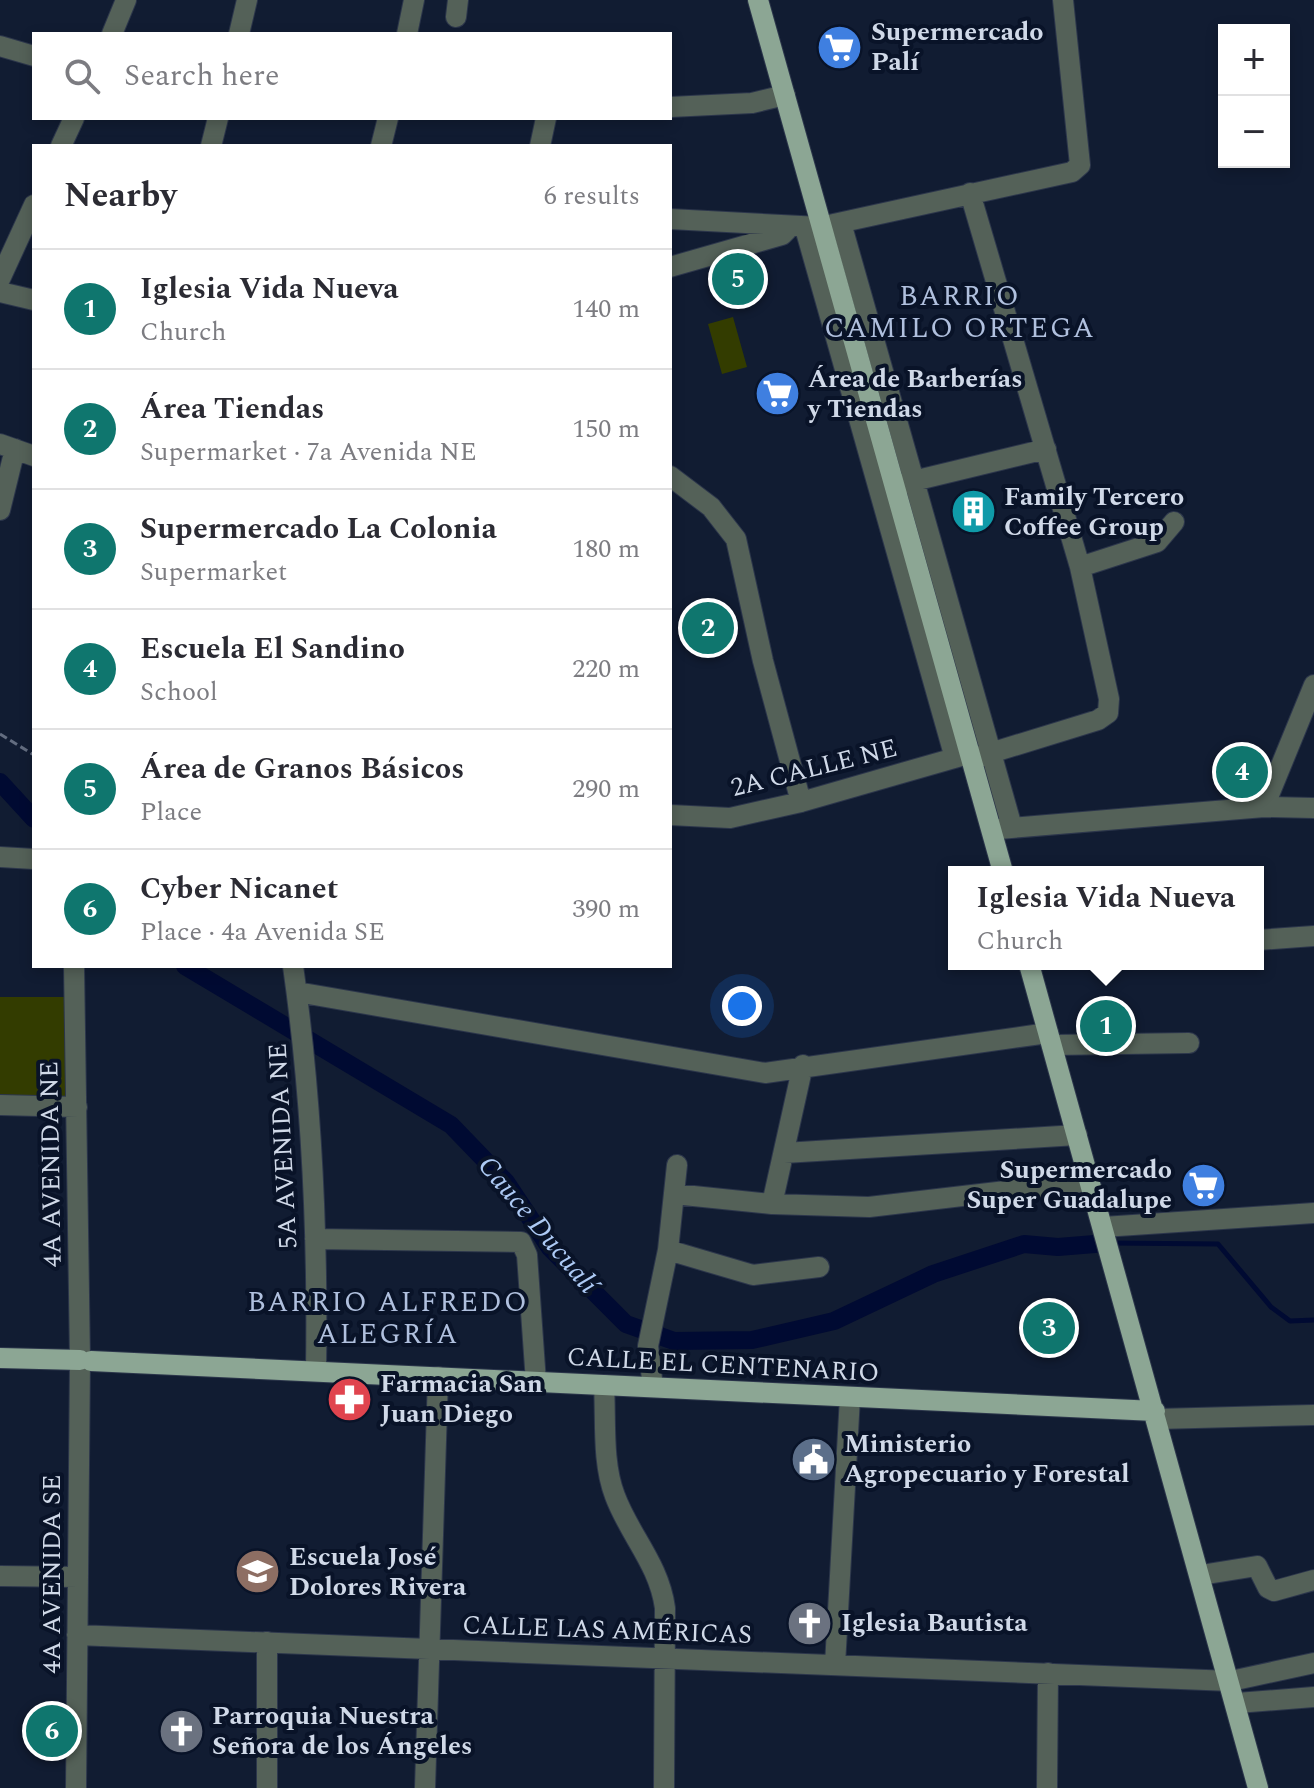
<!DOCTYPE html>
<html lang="en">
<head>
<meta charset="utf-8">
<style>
	body { margin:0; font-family:Spectral,serif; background:#f2f2f3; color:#2b2b33 }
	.controls { position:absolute; right:24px; top:24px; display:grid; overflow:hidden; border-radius:0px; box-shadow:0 4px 12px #0003 }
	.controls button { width:72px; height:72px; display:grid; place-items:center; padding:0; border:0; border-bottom:2px solid #e1e1e2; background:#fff; color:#2b2b33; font:40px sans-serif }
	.you { position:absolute; left:742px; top:1006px; width:28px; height:28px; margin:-20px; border:6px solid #fff; border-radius:50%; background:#1a73e8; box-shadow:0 0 0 12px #1a73e833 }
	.badge { display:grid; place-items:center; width:52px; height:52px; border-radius:50%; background:#0f766e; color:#fff; font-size:26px; font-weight:700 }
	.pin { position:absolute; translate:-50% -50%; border:4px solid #fff; box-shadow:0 2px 8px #0006 }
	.popup { position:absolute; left:948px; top:866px; width:316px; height:104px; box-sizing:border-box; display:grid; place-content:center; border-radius:0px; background:#fff; filter:drop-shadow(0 2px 6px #0005); font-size:26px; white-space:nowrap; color:#7c7c81 }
	.popup b { font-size:30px; color:#2b2b33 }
	.popup::after { content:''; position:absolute; left:50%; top:100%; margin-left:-16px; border:16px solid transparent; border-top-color:#fff }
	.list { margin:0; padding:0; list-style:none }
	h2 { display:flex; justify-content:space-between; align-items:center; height:104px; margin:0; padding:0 32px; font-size:34px }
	h2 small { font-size:26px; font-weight:400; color:#7c7c81 }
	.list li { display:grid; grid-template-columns:52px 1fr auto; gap:24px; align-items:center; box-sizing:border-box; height:120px; padding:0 32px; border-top:2px solid #e1e1e2 }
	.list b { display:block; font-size:30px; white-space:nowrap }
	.list p { margin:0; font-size:26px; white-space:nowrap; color:#7c7c81 }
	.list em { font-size:26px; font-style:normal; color:#7c7c81 }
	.icon { flex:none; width:44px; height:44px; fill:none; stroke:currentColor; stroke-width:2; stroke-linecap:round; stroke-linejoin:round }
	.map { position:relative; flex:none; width:1314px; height:1788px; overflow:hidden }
	.search { position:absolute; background:#fff; box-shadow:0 4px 12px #0003; left:32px; top:32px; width:640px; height:88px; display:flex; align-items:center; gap:20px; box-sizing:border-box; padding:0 28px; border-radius:0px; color:#7c7c81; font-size:30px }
	.panel { position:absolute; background:#fff; box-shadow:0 4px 12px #0003; left:32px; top:144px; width:640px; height:824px; border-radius:0px }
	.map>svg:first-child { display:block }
	.green { fill:#333c00 }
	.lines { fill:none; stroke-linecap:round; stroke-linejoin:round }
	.stream { stroke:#000a32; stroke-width:5 }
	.canal { stroke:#000a32; stroke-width:18 }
	.minor-casing { stroke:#2c364b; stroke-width:22 }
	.major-casing { stroke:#2c364b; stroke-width:22 }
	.path { stroke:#636d80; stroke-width:3; stroke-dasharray:8 4; stroke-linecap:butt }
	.minor { stroke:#546158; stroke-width:20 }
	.major { stroke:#8ca694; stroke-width:20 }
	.labels { text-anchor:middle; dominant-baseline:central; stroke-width:8; stroke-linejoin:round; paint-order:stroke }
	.poi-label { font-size:26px; font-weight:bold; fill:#d0d9e8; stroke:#091328; text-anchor:start }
	.street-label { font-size:26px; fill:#d0d9e8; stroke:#091328 }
	.neighbourhood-label { font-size:28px; letter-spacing:2px; fill:#b0c0de; stroke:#091328 }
	.water-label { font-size:28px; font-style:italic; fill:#adcaf5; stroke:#091328 }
</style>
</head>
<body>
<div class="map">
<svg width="1314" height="1788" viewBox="0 0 1314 1788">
	<rect width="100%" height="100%" fill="#111c32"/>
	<path class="green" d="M733,317L747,367L722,374L708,324Z
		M0,997H71V1098L0,1097Z"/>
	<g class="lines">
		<path class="stream" d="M1112,1243L1218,1244L1271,1307L1290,1321L1314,1320"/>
		<path class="canal" d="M0,782L34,819
			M185,966L451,1125L506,1182L550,1248L626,1324L674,1341L752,1340L834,1321L933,1274L1024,1244L1058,1247L1107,1243"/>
		<defs>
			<path id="minor" d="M456,17L458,0
				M112,34L126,0
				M239,34L247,0
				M407,34L414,0
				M0,46L34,56
				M670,107L752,103L785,95
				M61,146L74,118
				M211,146L218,118
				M381,146L388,118
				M540,146L546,118
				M970,193L1080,567L1109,699L1108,713L1098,720L971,759
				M670,219L820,227L1072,172L1080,165L1063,0
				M841,223L1012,827
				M805,228L955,758
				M670,267L782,235L787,230
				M0,279L34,205
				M0,292L34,300
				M0,444L34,456
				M670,476L711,507L736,539L763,661L801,802
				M901,484L1046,449
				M0,510L15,449
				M1080,567L1157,542L1174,522
				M1264,807L1314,685
				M670,815L730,818L801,802L965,755
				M999,829L1264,807L1314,808
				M0,857L34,859
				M1258,940L1314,936
				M74,966L80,1360L76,1788
				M293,966C312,1100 318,1237 316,1371
				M297,992L765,1073L1048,1033
				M1052,1045L1189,1043
				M0,1105L77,1107
				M784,1153L1077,1135
				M674,1194L772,1204L803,1065
				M772,1204L869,1207L1090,1181
				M1103,1227L1314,1213
				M315,1239L521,1242L527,1255L536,1382
				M668,1250L753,1275L819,1267
				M604,1385C606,1420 602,1463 615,1496C630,1536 659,1564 665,1608L664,1788
				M653,1387L648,1346L668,1250L677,1165
				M1157,1419L1314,1415
				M1201,1575L1257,1566L1268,1588L1274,1591L1314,1580
				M0,1576L78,1577
				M77,1635L1231,1681L1314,1663
				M835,1665L850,1397
				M1237,1703L1314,1697
				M267,1788V1642
				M425,1788L438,1377
				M1047,1788L1048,1673"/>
			<path id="major" d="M758,0L1003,872
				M1029,964L1258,1788
				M0,1358L80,1360
				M91,1361L1155,1411"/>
		</defs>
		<use href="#minor" class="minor-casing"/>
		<use href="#major" class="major-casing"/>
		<path class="path" d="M0,734L34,755"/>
		<use href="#minor" class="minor"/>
		<use href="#major" class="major"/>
	</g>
	<defs>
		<symbol id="supermarket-disc" viewBox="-11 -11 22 22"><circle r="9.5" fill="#3f7fe0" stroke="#091328"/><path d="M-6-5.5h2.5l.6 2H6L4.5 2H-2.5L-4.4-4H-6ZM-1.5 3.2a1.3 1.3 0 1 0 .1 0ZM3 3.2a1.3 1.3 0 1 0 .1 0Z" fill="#fff"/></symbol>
		<symbol id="building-disc" viewBox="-11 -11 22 22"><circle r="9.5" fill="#0f9aa8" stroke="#091328"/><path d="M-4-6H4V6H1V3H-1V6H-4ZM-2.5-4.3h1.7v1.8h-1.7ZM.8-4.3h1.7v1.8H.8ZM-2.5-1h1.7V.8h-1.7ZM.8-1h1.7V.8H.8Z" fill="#fff"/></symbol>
		<symbol id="pharmacy-disc" viewBox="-11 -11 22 22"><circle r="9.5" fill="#e0444e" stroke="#091328"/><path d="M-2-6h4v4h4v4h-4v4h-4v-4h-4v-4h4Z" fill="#fff"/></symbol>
		<symbol id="civic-disc" viewBox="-11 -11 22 22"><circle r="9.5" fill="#5c6f8a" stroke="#091328"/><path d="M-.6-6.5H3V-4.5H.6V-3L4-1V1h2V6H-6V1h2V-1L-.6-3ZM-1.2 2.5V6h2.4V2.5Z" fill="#fff"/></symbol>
		<symbol id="university-disc" viewBox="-11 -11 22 22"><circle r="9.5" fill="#8d6e63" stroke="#091328"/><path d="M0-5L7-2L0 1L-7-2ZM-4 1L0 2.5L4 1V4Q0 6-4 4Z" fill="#fff"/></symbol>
		<symbol id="church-disc" viewBox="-11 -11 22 22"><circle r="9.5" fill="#6b7280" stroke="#091328"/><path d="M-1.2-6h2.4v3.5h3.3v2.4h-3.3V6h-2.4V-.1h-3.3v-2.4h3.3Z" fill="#fff"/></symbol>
	</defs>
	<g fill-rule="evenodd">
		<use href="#supermarket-disc" x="814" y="22" width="51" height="51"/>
		<use href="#supermarket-disc" x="752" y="368" width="51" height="51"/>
		<use href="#building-disc" x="948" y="486" width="51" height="51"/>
		<use href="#supermarket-disc" x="1178" y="1160" width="51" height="51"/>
		<use href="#pharmacy-disc" x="324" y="1374" width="51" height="51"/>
		<use href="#civic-disc" x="788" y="1434" width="51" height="51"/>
		<use href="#university-disc" x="232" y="1546" width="51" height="51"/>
		<use href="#church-disc" x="784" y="1598" width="51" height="51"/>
		<use href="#church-disc" x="156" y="1706" width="51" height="51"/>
	</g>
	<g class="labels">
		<g class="poi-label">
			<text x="871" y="32">Supermercado<tspan x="871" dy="30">Palí</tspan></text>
			<text x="808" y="379">Área de Barberías<tspan x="808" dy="30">y Tiendas</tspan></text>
			<text x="1004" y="497">Family Tercero<tspan x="1004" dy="30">Coffee Group</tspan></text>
			<text x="1172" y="1170" text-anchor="end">Supermercado<tspan x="1172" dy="30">Super Guadalupe</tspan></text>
			<text x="380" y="1384">Farmacia San<tspan x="380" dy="30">Juan Diego</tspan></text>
			<text x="844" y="1444">Ministerio<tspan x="844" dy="30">Agropecuario y Forestal</tspan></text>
			<text x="289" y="1557">Escuela José<tspan x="289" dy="30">Dolores Rivera</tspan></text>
			<text x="841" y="1623">Iglesia Bautista</text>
			<text x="212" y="1716">Parroquia Nuestra<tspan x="212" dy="30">Señora de los Ángeles</tspan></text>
		</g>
		<g class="street-label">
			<text transform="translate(814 768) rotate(-14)">2A CALLE NE</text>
			<text transform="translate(283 1146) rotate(-93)">5A AVENIDA NE</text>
			<text transform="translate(51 1164) rotate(-91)">4A AVENIDA NE</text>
			<text transform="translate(723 1365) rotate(3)">CALLE EL CENTENARIO</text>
			<text transform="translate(52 1574) rotate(-90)">4A AVENIDA SE</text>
			<text transform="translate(607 1630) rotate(2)">CALLE LAS AMÉRICAS</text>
		</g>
		<g class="neighbourhood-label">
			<text x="960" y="296">BARRIO<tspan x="960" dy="32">CAMILO ORTEGA</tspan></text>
			<text x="388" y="1302">BARRIO ALFREDO<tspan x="388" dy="32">ALEGRÍA</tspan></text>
		</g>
		<g class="water-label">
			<text transform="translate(538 1225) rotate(50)">Cauce Ducualí</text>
		</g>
	</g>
</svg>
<div class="controls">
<button>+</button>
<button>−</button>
</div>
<div class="you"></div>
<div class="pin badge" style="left:1106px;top:1026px">1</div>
<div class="popup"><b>Iglesia Vida Nueva</b>Church</div>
<div class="pin badge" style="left:708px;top:628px">2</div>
<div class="pin badge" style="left:1049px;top:1328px">3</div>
<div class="pin badge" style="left:1242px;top:772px">4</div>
<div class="pin badge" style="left:738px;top:279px">5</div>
<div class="pin badge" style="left:52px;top:1731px">6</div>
<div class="search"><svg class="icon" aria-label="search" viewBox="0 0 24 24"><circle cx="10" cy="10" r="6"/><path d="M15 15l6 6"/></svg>Search here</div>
<section class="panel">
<h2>Nearby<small>6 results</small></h2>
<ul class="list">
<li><span class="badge">1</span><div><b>Iglesia Vida Nueva</b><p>Church</p></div><em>140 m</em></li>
<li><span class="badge">2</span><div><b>Área Tiendas</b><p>Supermarket · 7a Avenida NE</p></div><em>150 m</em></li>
<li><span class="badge">3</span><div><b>Supermercado La Colonia</b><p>Supermarket</p></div><em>180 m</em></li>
<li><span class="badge">4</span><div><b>Escuela El Sandino</b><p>School</p></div><em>220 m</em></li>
<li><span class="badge">5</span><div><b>Área de Granos Básicos</b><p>Place</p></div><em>290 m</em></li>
<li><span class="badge">6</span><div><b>Cyber Nicanet</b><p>Place · 4a Avenida SE</p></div><em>390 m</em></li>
</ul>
</section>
</div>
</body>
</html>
